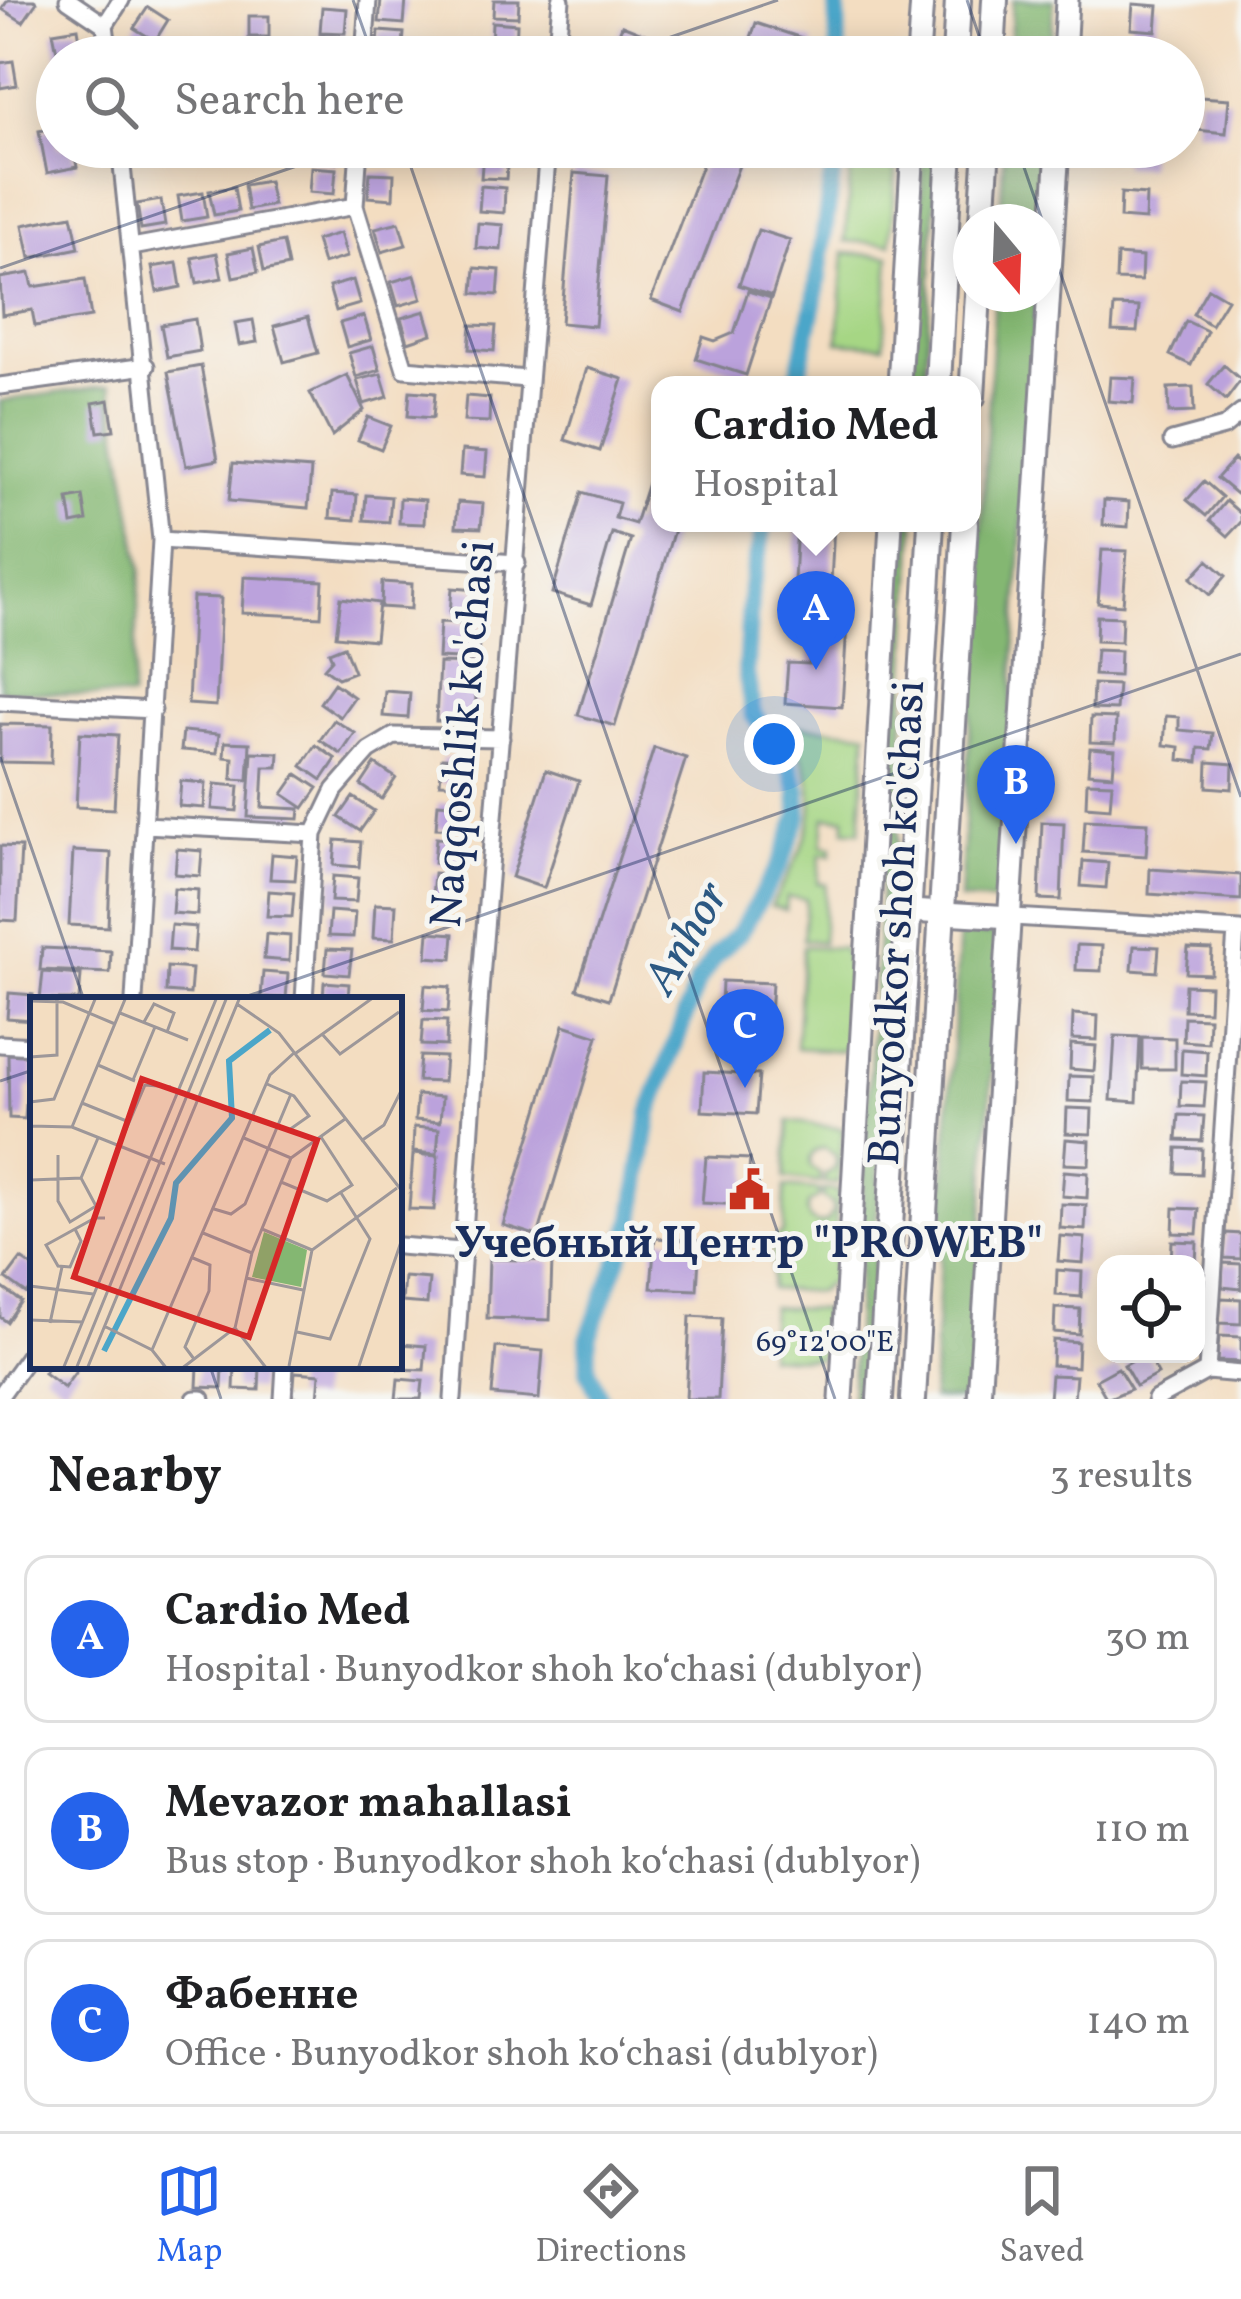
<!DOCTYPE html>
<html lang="en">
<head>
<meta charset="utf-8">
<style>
	body { margin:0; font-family:Vollkorn,serif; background:#f6f6f6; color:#202124 }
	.controls { position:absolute; right:36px; bottom:36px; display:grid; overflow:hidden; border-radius:24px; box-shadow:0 6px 30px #0003 }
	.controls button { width:108px; height:108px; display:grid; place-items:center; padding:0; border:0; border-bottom:3px solid #e0e0e0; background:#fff; color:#202124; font:60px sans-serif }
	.compass { position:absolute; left:953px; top:204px; width:108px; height:108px; border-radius:50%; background:#fff; box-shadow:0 6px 30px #0003; rotate:161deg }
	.you { position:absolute; left:774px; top:744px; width:42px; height:42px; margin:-30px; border:9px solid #fff; border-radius:50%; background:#1a73e8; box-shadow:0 0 0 18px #1a73e833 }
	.badge { display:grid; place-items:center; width:78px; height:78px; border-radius:50%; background:#2563eb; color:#fff; font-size:39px; font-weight:700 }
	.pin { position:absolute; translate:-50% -99px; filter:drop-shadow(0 3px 6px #0008) }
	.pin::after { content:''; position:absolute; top:63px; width:42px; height:36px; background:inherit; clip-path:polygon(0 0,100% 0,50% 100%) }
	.popup { position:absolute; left:651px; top:376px; width:330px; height:156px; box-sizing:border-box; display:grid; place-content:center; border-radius:24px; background:#fff; filter:drop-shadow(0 3px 9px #0005); font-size:39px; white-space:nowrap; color:#757577 }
	.popup b { font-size:45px; color:#202124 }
	.popup::after { content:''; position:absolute; left:50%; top:100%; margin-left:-24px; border:24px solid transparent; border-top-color:#fff }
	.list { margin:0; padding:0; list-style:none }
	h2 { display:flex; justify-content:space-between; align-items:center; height:156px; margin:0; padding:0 48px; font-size:51px }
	h2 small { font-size:39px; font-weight:400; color:#757577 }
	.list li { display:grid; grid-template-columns:78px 1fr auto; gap:36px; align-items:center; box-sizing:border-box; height:168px; margin:0 24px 24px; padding:0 24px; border:3px solid #e0e0e0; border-radius:24px }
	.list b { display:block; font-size:45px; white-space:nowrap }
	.list p { margin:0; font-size:39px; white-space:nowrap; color:#757577 }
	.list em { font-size:39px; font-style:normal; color:#757577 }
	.icon { flex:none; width:66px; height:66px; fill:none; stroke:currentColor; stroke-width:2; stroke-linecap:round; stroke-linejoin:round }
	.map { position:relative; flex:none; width:1241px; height:1399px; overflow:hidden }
	.search { position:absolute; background:#fff; box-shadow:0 6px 30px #0003; left:36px; right:36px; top:36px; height:132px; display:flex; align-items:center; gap:30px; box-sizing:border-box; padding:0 42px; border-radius:66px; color:#757577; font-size:45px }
	.sheet { height:732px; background:#fff }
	nav { display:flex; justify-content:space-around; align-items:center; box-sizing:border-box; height:168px; border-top:3px solid #e0e0e0; background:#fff; font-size:33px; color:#757577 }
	nav a { display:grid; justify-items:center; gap:6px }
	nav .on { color:#2563eb }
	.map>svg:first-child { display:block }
	.green { fill:#a6d684; stroke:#608271; stroke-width:3 }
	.forest { fill:#84b772; stroke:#507368; stroke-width:3 }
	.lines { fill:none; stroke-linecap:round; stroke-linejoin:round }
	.canal { stroke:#4ba6c9; stroke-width:18 }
	.building { fill:#bba2dc }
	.street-casing { stroke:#878690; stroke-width:21 }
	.secondary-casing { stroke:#878690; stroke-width:27 }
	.primary-casing { stroke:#878690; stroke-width:30 }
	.street { stroke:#fff; stroke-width:15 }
	.secondary { stroke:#fff; stroke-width:21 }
	.primary { stroke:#fff; stroke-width:24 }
	.ticks { fill:none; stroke:#1b2f5e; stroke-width:3; stroke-opacity:0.45 }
	.labels { text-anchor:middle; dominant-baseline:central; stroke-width:10; stroke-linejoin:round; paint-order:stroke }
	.street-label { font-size:45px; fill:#1b2f5e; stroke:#f6f6f2 }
	.poi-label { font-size:45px; font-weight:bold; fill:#1b2f5e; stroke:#f6f6f2 }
	.water-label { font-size:48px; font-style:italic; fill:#2c5983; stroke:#f6f6f2 }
	.inset-river { fill:none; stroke:#4ba6c9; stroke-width:6 }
	.inset-road { fill:none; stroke:#9d9799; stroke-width:3 }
	.view { fill:#d62828; fill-opacity:0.15; stroke:#d62828; stroke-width:6 }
	.inset-edge { fill:none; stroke:#1b2f5e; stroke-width:6 }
	.ticks-label { font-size:30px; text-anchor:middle; fill:#1b2f5e; stroke:#f6f6f2; stroke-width:10; stroke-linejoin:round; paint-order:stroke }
</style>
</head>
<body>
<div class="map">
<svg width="1241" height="1399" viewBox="0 0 1241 1399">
	<rect width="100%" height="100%" fill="#f6f6f2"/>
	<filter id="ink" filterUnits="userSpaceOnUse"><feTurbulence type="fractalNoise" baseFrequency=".00833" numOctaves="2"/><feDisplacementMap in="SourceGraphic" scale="24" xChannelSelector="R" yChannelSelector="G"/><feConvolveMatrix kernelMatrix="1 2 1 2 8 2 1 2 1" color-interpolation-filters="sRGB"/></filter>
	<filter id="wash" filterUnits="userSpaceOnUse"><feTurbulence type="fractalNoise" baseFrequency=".004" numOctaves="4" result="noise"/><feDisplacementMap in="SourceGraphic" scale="48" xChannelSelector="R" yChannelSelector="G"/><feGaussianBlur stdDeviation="2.7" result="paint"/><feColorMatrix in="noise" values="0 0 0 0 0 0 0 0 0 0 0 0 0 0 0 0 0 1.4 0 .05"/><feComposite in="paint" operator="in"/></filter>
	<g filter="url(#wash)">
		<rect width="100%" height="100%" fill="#f3ddc1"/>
		<path class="green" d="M852,152L897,155L891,244L845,241Z
			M844,253L890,256L884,345L838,342Z
			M787,725L867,732L860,831L845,830V818L825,817L822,846L832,847L831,855L821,854L818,883L826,884L822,942L803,940L806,899L787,897L786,910L771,906C813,831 830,805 787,725Z
			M803,946L843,948L851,980L846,1051L796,1048Z
			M789,1121L843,1129L838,1184L824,1183L825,1174C835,1172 839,1163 834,1154L824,1148C813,1150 808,1157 811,1167L820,1174V1183L785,1178Z
			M785,1187L819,1190V1197L809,1203C804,1213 808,1221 819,1224L827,1222L833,1211L831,1203L823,1198V1190L838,1191L832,1280L818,1292L771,1289L774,1238L783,1233Z
			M771,1307L823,1310L820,1359L768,1356Z"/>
		<path class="forest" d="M1013,0H1054L1050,57H1009Z
			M924,147H938L925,385H910Z
			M1004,147H1045L1040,222H1000Z
			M995,294H1036L1000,902L960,900Z
			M111,385L141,569L131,698L0,690V401Z
			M902,523H915L867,1393L861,1399H851Z
			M959,933L1000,935L972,1399H932Z"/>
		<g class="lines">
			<path class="canal" d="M837,0L838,57
				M796,385L815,299L836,147
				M601,1399L588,1371V1338L633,1222L650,1113L697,983L715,956L739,933L780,865L799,816L798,789L790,766L753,714L746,671L751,585L765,523"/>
		</g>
		<g id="blocks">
			<path class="building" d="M8,0H34L37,2L23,22L2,9Z
				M381,0H406L404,24L379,22Z
				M494,0H519L518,17L493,16Z
				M1133,4L1158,6L1156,31L1131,29Z
				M148,7L168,20L155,41L134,28Z
				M322,7L347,9L345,33L320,32Z
				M249,16H269V37H249Z
				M492,22L517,24L516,49L491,47Z
				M756,23L814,42L809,57H780L748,46Z
				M622,25L655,38L648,57H610Z
				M78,28L82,53L58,57L53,32Z
				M379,31L404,33L402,57L377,56Z
				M320,35L345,37L344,57H319Z
				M1131,41L1155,42V57H1130Z
				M13,61L17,85L0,88V63Z
				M1199,97L1229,99L1226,133L1196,130Z
				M57,127V147H73L77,167L47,173L39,131Z
				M312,147H337L336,163L311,161Z
				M709,147H746L683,312L651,300Z
				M1124,147H1149L1147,167L1123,166Z
				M483,153L508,155L506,179L481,178Z
				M311,167L336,169L334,194L309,192Z
				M370,173L394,174L393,199L368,197Z
				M574,173L608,176L595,326L561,323Z
				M268,181L273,205L248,210L244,185Z
				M481,186L505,188L504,213L479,211Z
				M234,187L238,211L214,215L209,191Z
				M203,192L207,217L182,221L178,196Z
				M1121,193L1146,195L1145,220L1120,218Z
				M161,200L165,225L141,229L137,204Z
				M72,215L79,248L30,258L23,225Z
				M399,222L406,245L382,252L375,228Z
				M478,223L503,225L501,250L476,248Z
				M758,230L790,240L772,296L739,285Z
				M340,233L347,257L323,264L316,240Z
				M283,242L288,266L264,271L259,247Z
				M253,248L258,272L233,277L228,253Z
				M217,253L222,278L197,283L192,258Z
				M1117,255L1142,257L1141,281L1116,280Z
				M177,263L181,287L157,292L152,267Z
				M475,268L500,270L498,295L473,293Z
				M30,273L33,287L85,279L91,317L35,326L32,310L2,315L0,278Z
				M415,275L422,299L398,306L391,282Z
				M353,280L360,304L336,311L329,287Z
				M1208,288L1227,299L1211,325L1193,314Z
				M748,291L771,298L746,375L696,359L703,337L715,341L734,333Z
				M1114,306L1139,307L1137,332L1112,331Z
				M425,311L432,334L408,342L401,318Z
				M364,316L371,340L347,347L340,323Z
				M308,317L318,353L284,362L274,326Z
				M195,319L200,351L167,357L161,325Z
				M253,320L257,342L239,345L235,323Z
				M1186,321L1207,331L1191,365L1170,355Z
				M471,325L496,326L494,351L469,349Z
				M373,346L380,370L356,377L349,353Z
				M1224,365L1241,380L1226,400L1208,384Z
				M201,366L218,460L186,466L168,372Z
				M587,368L623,379L600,451L565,440Z
				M381,374L388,397L364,404L357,380Z
				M347,375L364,410L332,436L310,393Z
				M1110,377L1135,378L1133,403L1108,401Z
				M1193,387L1194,412L1169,413L1168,388Z
				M410,391L435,393L433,418L408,416Z
				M466,396L490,398L489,422L464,421Z
				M109,400L114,430L98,432L93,403Z
				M368,417L391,426L381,449L358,440Z
				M660,445V523H676L615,726L578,715L631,539L612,533L591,605L552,593L582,492L619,503L615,518L635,524Z
				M462,450L487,452L485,477L460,475Z
				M1234,459L1241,465V488L1236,494L1217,478Z
				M233,463L311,469L308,508L229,501Z
				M1204,481L1222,497L1206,516L1187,500Z
				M332,493L357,495L355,520L330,518Z
				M366,495L391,497L389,522L364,520Z
				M83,496L87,521L72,524L68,499Z
				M400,498L425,500L424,524L399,523Z
				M1104,500L1129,502L1128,527L1103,525Z
				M1226,501L1241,514V522L1228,536L1210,520Z
				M458,502L483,504L481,528L456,527Z
				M797,523H834L830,603L793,601Z
				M1102,550L1127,551L1123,605L1098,603Z
				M1208,560L1226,576L1210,595L1191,578Z
				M244,577L323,581L321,617L242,613Z
				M382,582L412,584L411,609L381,607Z
				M452,588L477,590L475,614L450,613Z
				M193,597L221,598L216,706L188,704Z
				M341,598L379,603L375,640L336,636Z
				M1097,616L1122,617L1121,642L1096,641Z
				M440,622L480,624L478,660L438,658Z
				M811,622L847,624L842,707L785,703L788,663L809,664Z
				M344,646L354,672L338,678L324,668L332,659L329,652Z
				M1096,650L1120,651L1119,676L1094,675Z
				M439,663L477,664L475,722L436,721Z
				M334,683L354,697L340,717L320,703Z
				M1093,684L1118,685L1116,710L1092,709Z
				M385,691L410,693L408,718L383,716Z
				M1166,716L1179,717V730L1213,733L1211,749L1199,748L1198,762L1179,760L1180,747L1164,745Z
				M1091,717L1116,718L1115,743L1090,742Z
				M334,720L355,733L341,754L320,740Z
				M0,724L52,725L51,763L0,762Z
				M183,731L219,734L217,753L181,750Z
				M80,733L118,735L114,809L76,807Z
				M225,742L250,743L248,780L232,779L233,758L224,757Z
				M316,745L336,759L322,780L302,766Z
				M654,748L686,758L609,999L577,989Z
				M1090,748L1115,750L1113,775L1088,773Z
				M252,752L279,753L278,767H264L262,807L300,809L299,819L248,817Z
				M442,758L466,759L465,784L440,783Z
				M1208,762L1233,764L1232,789L1207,787Z
				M375,764L396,778L382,799L361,785Z
				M546,770L579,781L544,888L512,877Z
				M297,774L318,788L304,808L283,794Z
				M181,781L206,783L204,808L179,806Z
				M1087,782L1112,783L1110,808L1086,806Z
				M215,784L239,786L237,811L212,809Z
				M353,797L374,811L360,831L339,817Z
				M438,803L463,805L461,829L436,828Z
				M1085,820L1148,823L1146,856L1083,852Z
				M1042,822L1064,823L1061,900L1039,899Z
				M436,838L461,840L459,865L434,863Z
				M336,840L361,842L359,867L334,865Z
				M0,846L21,847L17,921L0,920Z
				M177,849L202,851L200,876L175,874Z
				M73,851L111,853L108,927L69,925Z
				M272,854L297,856L295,880L270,879Z
				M1083,861L1108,863L1106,888L1081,886Z
				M1150,869L1241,875V900L1149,894Z
				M434,873L458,875L457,900L432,898Z
				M333,876L358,878L356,902L331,901Z
				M174,888L198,890L197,915L172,913Z
				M269,891L294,893L292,917L267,916Z
				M375,904L396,905L394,939L373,938Z
				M330,911L355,913L353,937L328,936Z
				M171,925L196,927L194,952L169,950Z
				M429,932L454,934L452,959L427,957Z
				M266,934L290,936L289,961L264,959Z
				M1077,945L1102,946L1101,971L1076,970Z
				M1134,946L1159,947L1157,972L1132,970Z
				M42,948L111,951L110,973L40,970Z
				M1188,948L1212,949L1211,974L1186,973Z
				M327,949L352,950L349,975L325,973Z
				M167,967L192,969L190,994L166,992Z
				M43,972L81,975L79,1000H40Z
				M263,972L288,974L286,998L261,997Z
				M722,981L772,983L769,1033L720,1030Z
				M324,982L349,984L348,1000H323Z
				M425,985L450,987L448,1012L423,1010Z
				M1185,985L1210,986L1209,1011L1184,1010Z
				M9,993L33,995L32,1020L7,1018Z
				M1073,1014L1098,1016L1097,1040L1072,1039Z
				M1184,1017L1209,1018L1208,1043L1183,1041Z
				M423,1020L447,1021L446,1046L421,1045Z
				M564,1025L598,1036L538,1236L503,1225Z
				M1115,1036L1140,1037L1137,1102L1111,1100Z
				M1142,1037L1175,1038V1069H1142Z
				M1071,1044L1096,1046L1094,1071L1070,1069Z
				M1182,1049L1207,1051L1206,1076L1181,1074Z
				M8,1054L33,1056V1087L27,1086L25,1119L9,1118Z
				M420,1056L445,1057L443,1082L418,1081Z
				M704,1072L759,1075L756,1114L702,1111Z
				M1069,1076L1094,1077L1093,1102L1068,1101Z
				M1181,1081L1206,1082L1204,1107L1180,1106Z
				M417,1095L442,1097L440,1122L415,1120Z
				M1067,1108L1092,1109L1091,1134L1066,1133Z
				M1179,1115L1204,1116L1202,1141L1177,1140Z
				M414,1127L439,1129L437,1154L413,1152Z
				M1066,1139L1090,1141L1089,1165L1064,1164Z
				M1177,1148L1202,1149L1201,1174L1176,1173Z
				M413,1154L438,1156L434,1210L409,1209Z
				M706,1157L750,1159L746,1205L702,1203Z
				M1064,1171L1088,1173L1087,1198L1062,1196Z
				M1061,1204L1086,1205L1085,1230L1060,1228Z
				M1174,1208L1199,1209L1197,1234L1173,1233Z
				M1226,1233L1241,1234V1259L1224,1258Z
				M1060,1236L1085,1238L1083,1263L1058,1261Z
				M655,1238L700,1241L697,1290L651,1288Z
				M1172,1241L1197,1242L1196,1264H1171Z
				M21,1259L33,1267V1285L27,1294L6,1279Z
				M489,1259L552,1261L550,1320L487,1318Z
				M1223,1263L1241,1264V1289L1222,1287Z
				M1057,1270L1082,1272L1081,1297L1056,1295Z
				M404,1277L429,1279L427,1304L402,1302Z
				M0,1286L21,1301L7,1322L0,1317Z
				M1221,1298L1241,1299V1324L1219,1323Z
				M1055,1308L1080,1309L1079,1334L1054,1332Z
				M690,1316L722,1318L718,1399H686Z
				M1219,1336L1241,1337V1362L1217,1361Z
				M1053,1340L1078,1342L1077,1367L1052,1365Z
				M401,1344L426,1346L424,1370L399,1369Z
				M496,1347L543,1351L539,1399L492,1395Z
				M1143,1354H1147L1158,1374L1136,1386L1124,1365Z
				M49,1366H80L64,1388L44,1373Z
				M198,1366H223L222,1388L197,1387Z
				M235,1366H260L259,1390L234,1389Z
				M1118,1368L1131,1389L1107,1399L1096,1380Z
				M295,1372L320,1374L318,1399L293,1397Z
				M1051,1375L1076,1376L1074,1399H1049Z
				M398,1379L423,1381L421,1399H396Z"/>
		</g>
	</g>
	<g filter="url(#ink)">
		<use href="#blocks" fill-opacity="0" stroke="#878690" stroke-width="3"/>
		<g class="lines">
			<defs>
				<path id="street" d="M68,0L105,25
					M109,57L105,25L121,0
					M364,57L368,0
					M556,57L561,0
					M120,147L161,540L134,1000
					M359,147L355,206L405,369L527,379
					M132,247L355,206
					M0,386L146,366
					M1172,441L1224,427L1241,413
					M161,540L517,563
					M0,702L153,710
					M145,825L314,834
					M1012,917L1241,930
					M304,1000L314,834L335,790L369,751L394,736L501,738
					M0,1044L33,1046
					M399,1246L461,1251
					M1207,1371L1241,1374
					M0,1396L33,1350
					M195,1399H202
					M283,1399L285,1366
					M453,1399L480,991L548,147
					M1156,1399L1207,1371L1236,930"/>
				<path id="secondary" d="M918,57L922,0
					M1064,57L1067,0
					M899,385L913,147
					M909,911L1012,917
					M841,1399L891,523
					M979,1399L1058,147"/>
				<path id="primary" d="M955,57L958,0
					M992,57L995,0
					M982,222L987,147
					M938,385L950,147
					M972,397L978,294
					M880,1399L931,523
					M913,1399L965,523"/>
			</defs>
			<use href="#street" class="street-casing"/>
			<use href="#secondary" class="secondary-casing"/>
			<use href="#primary" class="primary-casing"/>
			<use href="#street" class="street"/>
			<use href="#secondary" class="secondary"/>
			<use href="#primary" class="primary"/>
		</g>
	</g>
	<path class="ticks" d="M353,0L373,57M967,0L986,57M613,57L778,0M404,147L835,1399M1017,147L1241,797M0,268L352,147M0,757L84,1000M236,1000L1241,654M0,1081L33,1070M210,1366L221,1399"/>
	<defs>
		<symbol id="civic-bare" viewBox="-9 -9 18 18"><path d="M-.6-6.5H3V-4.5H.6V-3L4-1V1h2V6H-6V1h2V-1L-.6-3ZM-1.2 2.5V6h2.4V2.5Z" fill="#c8321e" stroke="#f6f6f2" stroke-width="2.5" paint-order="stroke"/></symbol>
	</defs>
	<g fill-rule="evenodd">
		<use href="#civic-bare" x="720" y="1160" width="59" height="59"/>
	</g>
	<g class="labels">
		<g class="street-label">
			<text transform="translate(465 734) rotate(-85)">Naqqoshlik ko'chasi</text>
			<text transform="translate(899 923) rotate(-87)">Bunyodkor shoh ko'chasi</text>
		</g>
		<g class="poi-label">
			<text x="749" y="1245">Учебный Центр "PROWEB"</text>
		</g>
		<g class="water-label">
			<text transform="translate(688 939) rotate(-60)">Anhor</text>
		</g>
	</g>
	<g transform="translate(30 997)">
		<rect width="372" height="372" fill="#f3ddc1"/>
		<path d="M234,235L277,253L271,290L222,280Z" fill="#84b772"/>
		<path class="inset-river" d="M74,354L141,221L146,186L202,121L199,64L240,33"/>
		<path class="inset-road" d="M0,4L33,5L85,27M207,7L249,36L372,194M90,16L158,43M114,25L124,7L144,16L137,35M292,37L310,57L369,15M266,56L344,0M0,60L27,58V3M68,68L105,84M103,83L125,30M237,87L264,99L279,119L259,133L247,128M0,89V228M0,105L24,102L66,0M52,106L99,125M1,129L42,130L135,167M42,130L96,0M214,141L261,161M331,144L354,128L372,92M89,149L115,88L141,90M28,158V204L40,225L66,209L51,181M1,183L51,181L68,141M251,185L297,204L322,188L291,140M184,212L201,217L215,207L261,97M45,232L51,244L40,270L28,269L16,248L65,221H75M232,232L282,253M173,236L222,256M163,261L180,268L179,294L155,350L164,362M216,281L273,293M0,289L63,297M0,323L53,325M20,326L32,270M74,329L122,353L137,372M205,331L237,372M267,335L300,342L340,242L311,196M122,353L240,78L265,55M259,369L282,253L367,191M33,372L187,0M46,372L197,0M57,372L210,0M151,372L205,331L222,256L261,161L315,122M328,372L372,242"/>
		<path class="view" d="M112,82L287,143L219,340L44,280Z"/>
		<rect width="372" height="372" class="inset-edge"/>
	</g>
	<g class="ticks-label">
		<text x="825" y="1351">69°12'00"E</text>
	</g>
</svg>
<div class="controls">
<button><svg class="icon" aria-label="locate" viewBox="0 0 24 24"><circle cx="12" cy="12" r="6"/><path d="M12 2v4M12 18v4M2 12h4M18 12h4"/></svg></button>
</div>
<svg class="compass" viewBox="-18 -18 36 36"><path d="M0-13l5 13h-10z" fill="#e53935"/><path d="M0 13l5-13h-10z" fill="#757577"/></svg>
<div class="you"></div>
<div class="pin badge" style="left:816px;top:670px">A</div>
<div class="popup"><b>Cardio Med</b>Hospital</div>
<div class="pin badge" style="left:1016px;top:844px">B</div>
<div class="pin badge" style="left:745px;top:1088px">C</div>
<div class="search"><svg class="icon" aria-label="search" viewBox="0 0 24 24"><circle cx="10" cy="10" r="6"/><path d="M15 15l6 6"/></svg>Search here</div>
</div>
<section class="sheet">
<h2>Nearby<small>3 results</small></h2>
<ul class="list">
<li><span class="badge">A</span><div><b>Cardio Med</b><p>Hospital · Bunyodkor shoh koʻchasi (dublyor)</p></div><em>30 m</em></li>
<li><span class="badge">B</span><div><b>Mevazor mahallasi</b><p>Bus stop · Bunyodkor shoh koʻchasi (dublyor)</p></div><em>110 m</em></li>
<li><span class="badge">C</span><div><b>Фабенне</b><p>Office · Bunyodkor shoh koʻchasi (dublyor)</p></div><em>140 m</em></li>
</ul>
</section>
<nav>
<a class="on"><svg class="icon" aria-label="map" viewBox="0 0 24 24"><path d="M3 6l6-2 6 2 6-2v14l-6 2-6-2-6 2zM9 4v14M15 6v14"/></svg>Map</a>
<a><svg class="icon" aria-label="directions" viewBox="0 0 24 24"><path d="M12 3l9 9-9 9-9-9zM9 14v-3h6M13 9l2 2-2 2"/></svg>Directions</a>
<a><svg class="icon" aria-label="saved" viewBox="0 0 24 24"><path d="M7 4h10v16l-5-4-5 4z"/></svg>Saved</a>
</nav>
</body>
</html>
